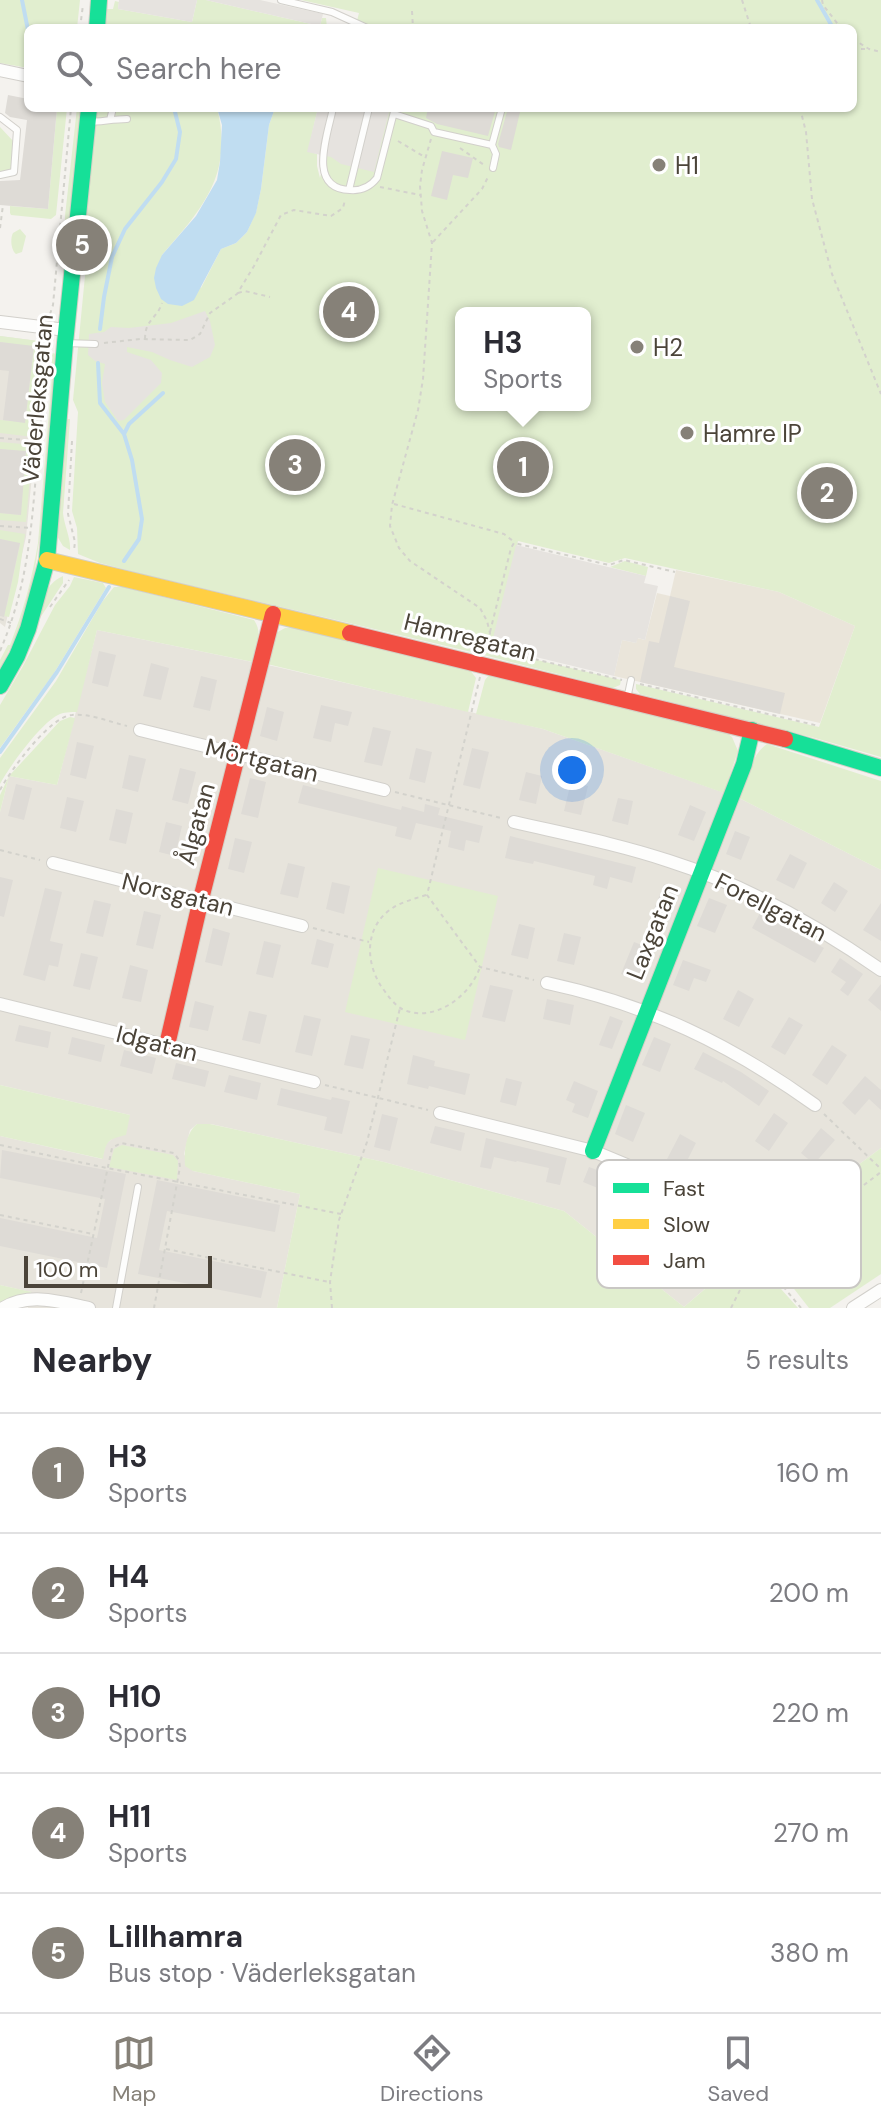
<!DOCTYPE html>
<html lang="en">
<head>
<meta charset="utf-8">
<style>
	body { margin:0; font-family:"DM Sans",sans-serif; background:#f2f2f3; color:#2b2b33 }
	.scale { position:absolute; left:24px; bottom:20px; width:188px; box-sizing:border-box; padding-left:8px; border:4px solid #4b4439; border-top:0; font-size:22px; line-height:28px; white-space:nowrap; color:#4b4439; -webkit-text-stroke:6px #fff; paint-order:stroke }
	.you { position:absolute; left:572px; top:770px; width:28px; height:28px; margin:-20px; border:6px solid #fff; border-radius:50%; background:#1a73e8; box-shadow:0 0 0 12px #1a73e833 }
	.badge { display:grid; place-items:center; width:52px; height:52px; border-radius:50%; background:#868178; color:#fff; font-size:26px; font-weight:700 }
	.pin { position:absolute; translate:-50% -50%; border:4px solid #fff; box-shadow:0 2px 8px #0006 }
	.popup { position:absolute; left:455px; top:307px; width:136px; height:104px; box-sizing:border-box; display:grid; place-content:center; border-radius:12px; background:#fff; filter:drop-shadow(0 2px 6px #0005); font-size:26px; white-space:nowrap; color:#7c7c81 }
	.popup b { font-size:30px; color:#2b2b33 }
	.popup::after { content:''; position:absolute; left:50%; top:100%; margin-left:-16px; border:16px solid transparent; border-top-color:#fff }
	.list { margin:0; padding:0; list-style:none }
	h2 { display:flex; justify-content:space-between; align-items:center; height:104px; margin:0; padding:0 32px; font-size:34px }
	h2 small { font-size:26px; font-weight:400; color:#7c7c81 }
	.list li { display:grid; grid-template-columns:52px 1fr auto; gap:24px; align-items:center; box-sizing:border-box; height:120px; padding:0 32px; border-top:2px solid #e1e1e2 }
	.list b { display:block; font-size:30px; white-space:nowrap }
	.list p { margin:0; font-size:26px; white-space:nowrap; color:#7c7c81 }
	.list em { font-size:26px; font-style:normal; color:#7c7c81 }
	.icon { flex:none; width:44px; height:44px; fill:none; stroke:currentColor; stroke-width:2; stroke-linecap:round; stroke-linejoin:round }
	.map { position:relative; flex:none; width:881px; height:1308px; overflow:hidden }
	.search { position:absolute; background:#fff; box-shadow:0 2px 6px #0004; left:24px; right:24px; top:24px; height:88px; display:flex; align-items:center; gap:20px; box-sizing:border-box; padding:0 28px; border-radius:12px; color:#7c7c81; font-size:30px }
	.sheet { height:704px; background:#fff }
	nav { display:flex; justify-content:space-around; align-items:center; box-sizing:border-box; height:112px; border-top:2px solid #e1e1e2; background:#fff; font-size:22px; color:#7c7c81 }
	nav a { display:grid; justify-items:center; gap:4px }
	nav .on { color:#868178 }
	.map>svg:first-child { display:block }
	.residential { fill:#e7e4dc }
	.education { fill:#eae5da }
	.green { fill:#e1eecf; fill-rule:evenodd }
	.parking { fill:#e6e3df }
	.water { fill:#c0ddf1 }
	.lines { fill:none; stroke-linecap:round; stroke-linejoin:round }
	.stream { stroke:#c0ddf1; stroke-width:4 }
	.building { fill:#dedbd6 }
	.lane-casing { stroke:#d2d0cb; stroke-width:8 }
	.street-casing { stroke:#d2d0cb; stroke-width:14 }
	.fast-casing { stroke:#d3cfc5; stroke-width:18 }
	.slow-casing { stroke:#d3cfc5; stroke-width:18 }
	.jam-casing { stroke:#d3cfc5; stroke-width:18 }
	.path { stroke:#d3d2cc; stroke-width:2; stroke-dasharray:4 4; stroke-linecap:butt }
	.lane { stroke:#fdfdfc; stroke-width:6 }
	.street { stroke:#fdfdfc; stroke-width:12 }
	.fast { stroke:#16e098; stroke-width:16 }
	.slow { stroke:#ffcf43; stroke-width:16 }
	.jam { stroke:#f24e42; stroke-width:16 }
	.poi-dot { fill:#868178; stroke:#fff; stroke-width:3 }
	.labels { text-anchor:middle; dominant-baseline:central; stroke-width:6; stroke-linejoin:round; paint-order:stroke }
	.poi-label { font-size:24px; fill:#4b4439; stroke:#fff; text-anchor:start }
	.street-label { font-size:24px; fill:#4b4439; stroke:#fff }
	.key { fill:#fff; stroke:#c9c7c4; stroke-width:2 }
	.key-label { font-size:22px; fill:#4b4439 }
</style>
</head>
<body>
<div class="map">
<svg width="881" height="1308" viewBox="0 0 881 1308">
	<rect width="100%" height="100%" fill="#f4f2ee"/>
	<path class="residential" d="M0,336L45,342L26,537L5,627L0,623Z
		M97,630L277,667L543,729L739,798L881,870V1148L784,1220L684,1307L564,1211L384,1162L211,1124H197L190,1130L184,1154L193,1171L300,1194L277,1308H28L31,1292L0,1285V1136L102,1159L106,1144L113,1138L130,1115L0,1085V812L9,776L57,785Z"/>
	<path class="education" d="M676,570L779,592L855,626L820,723L614,676L622,640L636,643L637,638L645,640L657,593L670,596Z"/>
	<path class="green" d="M0,0H80L77,28H28V68L0,63Z
		M197,0H206L320,26L322,18H326L327,28H101L103,9H113L115,1L119,2L118,9L192,22Z
		M301,0H881V757L815,738L640,694L636,689V684L819,727L855,626L779,592L625,558L609,563L518,541L491,649L621,680L620,685L613,688L480,654L142,574L100,563L78,554L77,528L72,511L78,412L73,400L90,224L83,223L92,108H217C234,174 202,209 162,255L201,288L221,249L236,243L247,232L256,212L261,189L269,125L275,108H318L308,151L317,154V166L320,178L337,108H853V28H355L359,13ZM461,313H585V405H461Z
		M57,108H67L56,215L51,219L11,215L10,213V206L48,209Z
		M77,108H81L70,222L65,221V216Z
		M0,127L14,142L11,170L0,173Z
		M20,229L26,236L22,252L16,254C11,250 10,239 13,233Z
		M0,336L39,341L43,348L34,437L0,433V420L25,422L34,347L0,342Z
		M52,353L57,354L42,524L32,588L25,617L0,670V660L8,645H10C23,612 32,579 38,543L52,375Z
		M65,419H70L63,513C64,525 71,538 70,550L63,546L57,536Z
		M0,442L33,445L26,522L0,520V513L20,515L26,452L0,449Z
		M0,530L25,534L18,582L9,617L0,615L7,605L20,544L0,539Z
		M625,561L648,567L646,576L610,567Z
		M63,576V583L40,618L38,617C44,599 44,585 63,576Z
		M74,577L103,583L106,588L54,673L0,748V705L23,666L55,605L70,586Z
		M114,587H123L254,620C263,633 257,647 253,662L97,630L77,712C71,712 63,712 58,715C41,723 9,767 0,784V758L56,681L102,602Z
		M293,627L470,670L476,678L468,712L267,664L276,633L285,628Z
		M489,675L726,732L732,737L738,751L724,793L543,729L476,714L485,680Z
		M70,717L75,718L57,785L9,776L0,812V795L9,776L60,721Z
		M767,744L881,781V870L739,798C746,780 751,755 767,744Z
		M378,868L498,896L465,1040L345,1012Z
		M0,1085L130,1115L126,1135C108,1139 106,1141 103,1159L0,1136Z
		M197,1124H210L384,1162L564,1211L684,1307L748,1252L798,1308H277L300,1194L193,1171L185,1166C184,1152 185,1134 197,1124Z
		M122,1145L173,1155L178,1161L177,1180L109,1167L114,1149Z
		M881,1148V1274L830,1308H809L784,1276L755,1245L784,1220Z
		M0,1285L32,1292L0,1305Z"/>
	<path class="parking" d="M119,0H197L192,22L118,9Z
		M206,0H260L323,14L320,26Z
		M318,108H390L374,172L341,164L331,157L307,152Z
		M205,311L210,321L215,345L210,357L192,367L170,360L152,352L127,347V352L151,360L162,373L161,383L124,420L118,421L105,402L102,383L105,364L95,361L88,355L89,334L104,332L111,327L129,328L171,323Z
		M516,545L646,576L644,583L658,586L645,640L638,638L636,643L622,640L614,676L491,646Z"/>
	<path class="water" d="M217,108H275L269,125L261,189L256,213L247,232L236,243L221,249L194,300L182,306L168,304L161,299L156,288L154,278L156,268L162,255L196,216L217,180L220,162L222,125Z"/>
	<g class="lines">
		<path class="stream" d="M22,0L28,30
			M817,0L833,28
			M100,329L104,297L112,257L125,229L162,182L176,159L180,132L174,108
			M98,363L100,403L124,434L132,460L142,519L139,539L124,561
			M124,434L129,424L163,393
			M0,752L57,672L109,587"/>
	</g>
	<path class="building" d="M8,95L28,99V108H57L48,209L0,205V181L20,180L27,120L10,117L5,113Z
		M428,108H496L488,136L437,124L426,118Z
		M508,108H521L511,150L499,147L498,144Z
		M442,151L473,158L468,178L453,175L447,200L431,196Z
		M0,342L34,346L25,423L3,420L9,371L0,370Z
		M0,449L26,451L21,515L0,513Z
		M0,539L20,543L4,617L0,616Z
		M670,596L690,601L674,667L785,693L780,714L640,682L649,641L659,643Z
		M99,651L116,655L108,687L92,683Z
		M151,663L169,668L161,700L143,696Z
		M201,676L217,680L210,711L193,707Z
		M321,705L352,712L348,726L335,723L331,742L313,738Z
		M267,707L284,712L277,741L260,736Z
		M373,727L391,731L382,766L364,762Z
		M77,742L94,746L86,779L70,775Z
		M416,748L432,752L425,783L409,779Z
		M472,748L489,752L480,789L463,785Z
		M129,755L146,759L138,792L122,788Z
		M180,768L196,772L188,804L172,800Z
		M526,772L542,776L536,804L519,800Z
		M250,778L266,782L258,818L241,814Z
		M571,782L588,786L581,815L564,811Z
		M16,784L32,788L24,820L8,816Z
		M303,785L401,810L402,806L424,812L425,804L440,808L438,815L483,826L479,843L466,840L464,851L448,847L451,831L416,823L411,840L395,836L397,827L298,803Z
		M67,797L84,801L76,832L60,828Z
		M618,798L633,801L628,825L612,821Z
		M690,805L706,812L694,841L678,835Z
		M116,809L133,813L126,844L109,840Z
		M166,822L182,826L175,856L159,852Z
		M735,831L750,837L741,860L726,854Z
		M510,836L636,867L632,883L610,877L607,889L593,885L595,876L534,861L533,864L505,858Z
		M235,838L252,842L244,873L228,869Z
		M790,854L807,863L794,889L776,880Z
		M288,863L305,867L298,898L280,894Z
		M0,877L13,880L4,917L0,916Z
		M332,882L350,886L344,914L326,909Z
		M834,882L848,891L835,912L821,903Z
		M664,884L677,889L667,913L654,909Z
		M45,888L62,892L50,941L63,944L58,967L49,965L45,981L23,975Z
		M709,898L727,905L715,933L697,926Z
		M94,900L111,904L103,937L86,933Z
		M881,903V941L863,930Z
		M144,911L161,915L153,949L136,945Z
		M760,913L824,948L815,963L752,928Z
		M519,924L535,928L528,959L511,955Z
		M213,928L230,933L222,966L205,962Z
		M564,933L581,937L574,965L557,961Z
		M317,939L334,944L328,968L311,964Z
		M264,941L281,945L273,978L256,974Z
		M634,942L652,949L640,981L621,974Z
		M81,953L98,957L90,990L73,986Z
		M840,958L863,974L848,996L840,990L846,982L831,972Z
		M683,960L711,970L706,982L694,978L689,991L673,985Z
		M130,965L148,970L141,1002L122,998Z
		M881,984V1011L868,1000Z
		M490,985L513,990L505,1022L482,1017Z
		M738,990L754,999L739,1027L723,1019Z
		M547,999L574,1005L570,1025L543,1019Z
		M195,1001L214,1006L208,1031L189,1027Z
		M249,1011L267,1015L260,1044L242,1040Z
		M304,1015L321,1019L312,1056L295,1052Z
		M610,1016L623,1021L612,1049L599,1045Z
		M789,1017L803,1025L785,1055L771,1047Z
		M19,1025L51,1032L48,1048L15,1041Z
		M351,1035L370,1039L363,1069L344,1065Z
		M72,1037L105,1045L101,1062L68,1054Z
		M654,1037L671,1044L660,1072L642,1065Z
		M832,1045L847,1055L827,1085L812,1075Z
		M124,1050L156,1058L152,1074L120,1066Z
		M703,1052L741,1072L769,1091L759,1106L723,1081L722,1083L694,1069Z
		M413,1055L435,1061L434,1066L470,1074L465,1095L429,1086L428,1089L407,1084Z
		M176,1063L209,1071L205,1087L172,1079Z
		M229,1075L261,1083L257,1100L224,1092Z
		M865,1076L881,1090V1110L869,1099L855,1115L842,1103Z
		M506,1078L522,1082L516,1106L500,1102Z
		M574,1081L598,1091L588,1118L572,1112L575,1104L566,1100Z
		M281,1088L331,1100L332,1097L350,1101L342,1134L324,1130L327,1117L277,1105Z
		M626,1105L645,1113L633,1142L615,1134Z
		M774,1113L788,1123L769,1151L755,1141Z
		M382,1114L398,1118L390,1151L374,1147Z
		M435,1126L465,1133L461,1151L430,1143Z
		M821,1128L835,1140L814,1164L801,1153Z
		M680,1134L696,1143L683,1169L666,1161Z
		M486,1138L567,1158L560,1185L546,1182L549,1168L517,1161L516,1162L494,1157L491,1169L480,1167Z
		M2,1150L126,1174L107,1268L0,1246V1218L97,1238L105,1199L0,1178Z
		M730,1165L753,1181L743,1196L733,1189L726,1200L712,1190Z
		M589,1167L616,1177L610,1193L583,1182Z
		M157,1180L280,1205L275,1232L167,1211L159,1250L267,1272L261,1298L138,1274Z
		M646,1195L676,1213L667,1228L652,1219L646,1229L631,1220Z
		M698,1212L715,1223L693,1257L676,1245Z"/>
	<g class="lines">
		<defs>
			<path id="lane" d="M281,0L332,12L367,28
				M333,108C328,134 306,189 350,190C362,191 370,187 377,178L395,108
				M394,114L431,126L434,132L492,145
				M0,117L17,130L14,172L0,175
				M110,120L113,108
				M88,122C101,122 113,119 127,119
				M493,168L496,154L492,145L502,108
				M349,190L369,108
				M65,343L95,344
				M627,699L631,680
				M116,1308L138,1187"/>
			<path id="street" d="M0,70L28,76
				M0,322L66,330
				M140,730L384,790
				M514,822C566,834 618,844 669,861C745,885 815,924 881,970
				M53,863L302,926
				M547,983C649,1005 730,1044 815,1105
				M0,1004L314,1082
				M440,1113L593,1151L629,1166L685,1198
				M3,1308C30,1292 61,1302 89,1308
				M853,1308L881,1290"/>
			<path id="fast" d="M97,28L99,0
				M0,686L17,656L28,629L47,560L65,343L89,108
				M785,739L881,768
				M593,1151L744,764L752,730"/>
			<path id="slow" d="M47,560L350,633"/>
			<path id="jam" d="M350,633L785,739
				M167,1045L201,899L273,614"/>
		</defs>
		<use href="#lane" class="lane-casing"/>
		<use href="#street" class="street-casing"/>
		<use href="#fast" class="fast-casing"/>
		<use href="#slow" class="slow-casing"/>
		<use href="#jam" class="jam-casing"/>
		<path class="path" d="M742,0L751,28
			M822,0L823,5L841,28
			M412,11L413,28
			M80,28L83,5
			M853,39L869,49L881,52
			M853,49H868
			M800,108L806,132L812,199L832,274L881,394
			M431,139L422,170L420,186L422,211L432,243L423,379L418,410L392,505L390,526L399,548L410,561L480,608L487,621L490,633L486,652
			M398,141L423,156
			M460,148L484,165
			M380,187L420,195
			M0,228L3,205
			M433,242L482,189L488,177
			M238,293L245,291L270,297
			M50,314L53,305L71,108
			M145,339C145,319 157,319 162,303
			M104,343L140,339L190,340L200,334L210,313L237,294L254,266L281,215L294,210L331,216L343,208L345,200
			M0,438L38,441
			M72,441L68,514L75,542L74,550
			M394,504L504,534L513,541
			M0,526L31,528
			M50,607L69,580
			M0,619L11,623
			M490,632L511,548L514,543L609,565L624,560L675,572
			M488,648L622,680
			M0,651C31,579 32,515 39,439C42,406 49,372 46,340
			M480,677L427,895L480,967L534,980
			M640,684L819,726
			M0,790C10,771 50,716 72,715C89,713 110,722 127,726
			M395,792L501,818
			M0,850L40,860
			M426,895C414,899 401,902 391,909C365,927 365,961 381,986C386,993 394,1005 402,1009C433,1024 470,997 480,967
			M313,928L369,942
			M325,1085L428,1110
			M824,1114L881,1169
			M0,1145L107,1168L341,1214
			M695,1206L763,1262L801,1308
			M0,1215L93,1234
			M166,1249L329,1282
			M81,1293L112,1148L121,1143L174,1153L179,1160L180,1167L154,1308
			M332,1308L330,1282L339,1220L367,1142L400,1008
			M731,1308L747,1276L755,1268L881,1172"/>
		<use href="#lane" class="lane"/>
		<use href="#street" class="street"/>
		<use href="#fast" class="fast"/>
		<use href="#slow" class="slow"/>
		<use href="#jam" class="jam"/>
	</g>
	<g class="poi-dot">
		<circle cx="659" cy="165" r="8"/>
		<circle cx="637" cy="347" r="8"/>
		<circle cx="687" cy="433" r="8"/>
	</g>
	<g class="labels">
		<g class="poi-label">
			<text x="675" y="165">H1</text>
			<text x="653" y="347">H2</text>
			<text x="703" y="433">Hamre IP</text>
		</g>
		<g class="street-label">
			<text transform="translate(37 399) rotate(-85)">Väderleksgatan</text>
			<text transform="translate(470 637) rotate(14)">Hamregatan</text>
			<text transform="translate(262 760) rotate(14)">Mörtgatan</text>
			<text transform="translate(196 824) rotate(-75)">Ålgatan</text>
			<text transform="translate(178 894) rotate(14)">Norsgatan</text>
			<text transform="translate(771 907) rotate(27)">Forellgatan</text>
			<text transform="translate(652 932) rotate(-68)">Laxgatan</text>
			<text transform="translate(157 1043) rotate(14)">Idgatan</text>
		</g>
	</g>
	<rect x="597" y="1160" width="264" height="128" rx="12" class="key"/>
	<rect x="613" y="1183" width="36" height="10" fill="#16e098"/>
	<rect x="613" y="1219" width="36" height="10" fill="#ffcf43"/>
	<rect x="613" y="1255" width="36" height="10" fill="#f24e42"/>
	<g class="key-label">
		<text x="663" y="1196">Fast</text>
		<text x="663" y="1232">Slow</text>
		<text x="663" y="1268">Jam</text>
	</g>
</svg>
<div class="scale">100 m</div>
<div class="you"></div>
<div class="pin badge" style="left:523px;top:467px">1</div>
<div class="popup"><b>H3</b>Sports</div>
<div class="pin badge" style="left:827px;top:493px">2</div>
<div class="pin badge" style="left:295px;top:465px">3</div>
<div class="pin badge" style="left:349px;top:312px">4</div>
<div class="pin badge" style="left:82px;top:245px">5</div>
<div class="search"><svg class="icon" aria-label="search" viewBox="0 0 24 24"><circle cx="10" cy="10" r="6"/><path d="M15 15l6 6"/></svg>Search here</div>
</div>
<section class="sheet">
<h2>Nearby<small>5 results</small></h2>
<ul class="list">
<li><span class="badge">1</span><div><b>H3</b><p>Sports</p></div><em>160 m</em></li>
<li><span class="badge">2</span><div><b>H4</b><p>Sports</p></div><em>200 m</em></li>
<li><span class="badge">3</span><div><b>H10</b><p>Sports</p></div><em>220 m</em></li>
<li><span class="badge">4</span><div><b>H11</b><p>Sports</p></div><em>270 m</em></li>
<li><span class="badge">5</span><div><b>Lillhamra</b><p>Bus stop · Väderleksgatan</p></div><em>380 m</em></li>
</ul>
</section>
<nav>
<a class="on"><svg class="icon" aria-label="map" viewBox="0 0 24 24"><path d="M3 6l6-2 6 2 6-2v14l-6 2-6-2-6 2zM9 4v14M15 6v14"/></svg>Map</a>
<a><svg class="icon" aria-label="directions" viewBox="0 0 24 24"><path d="M12 3l9 9-9 9-9-9zM9 14v-3h6M13 9l2 2-2 2"/></svg>Directions</a>
<a><svg class="icon" aria-label="saved" viewBox="0 0 24 24"><path d="M7 4h10v16l-5-4-5 4z"/></svg>Saved</a>
</nav>
</body>
</html>
